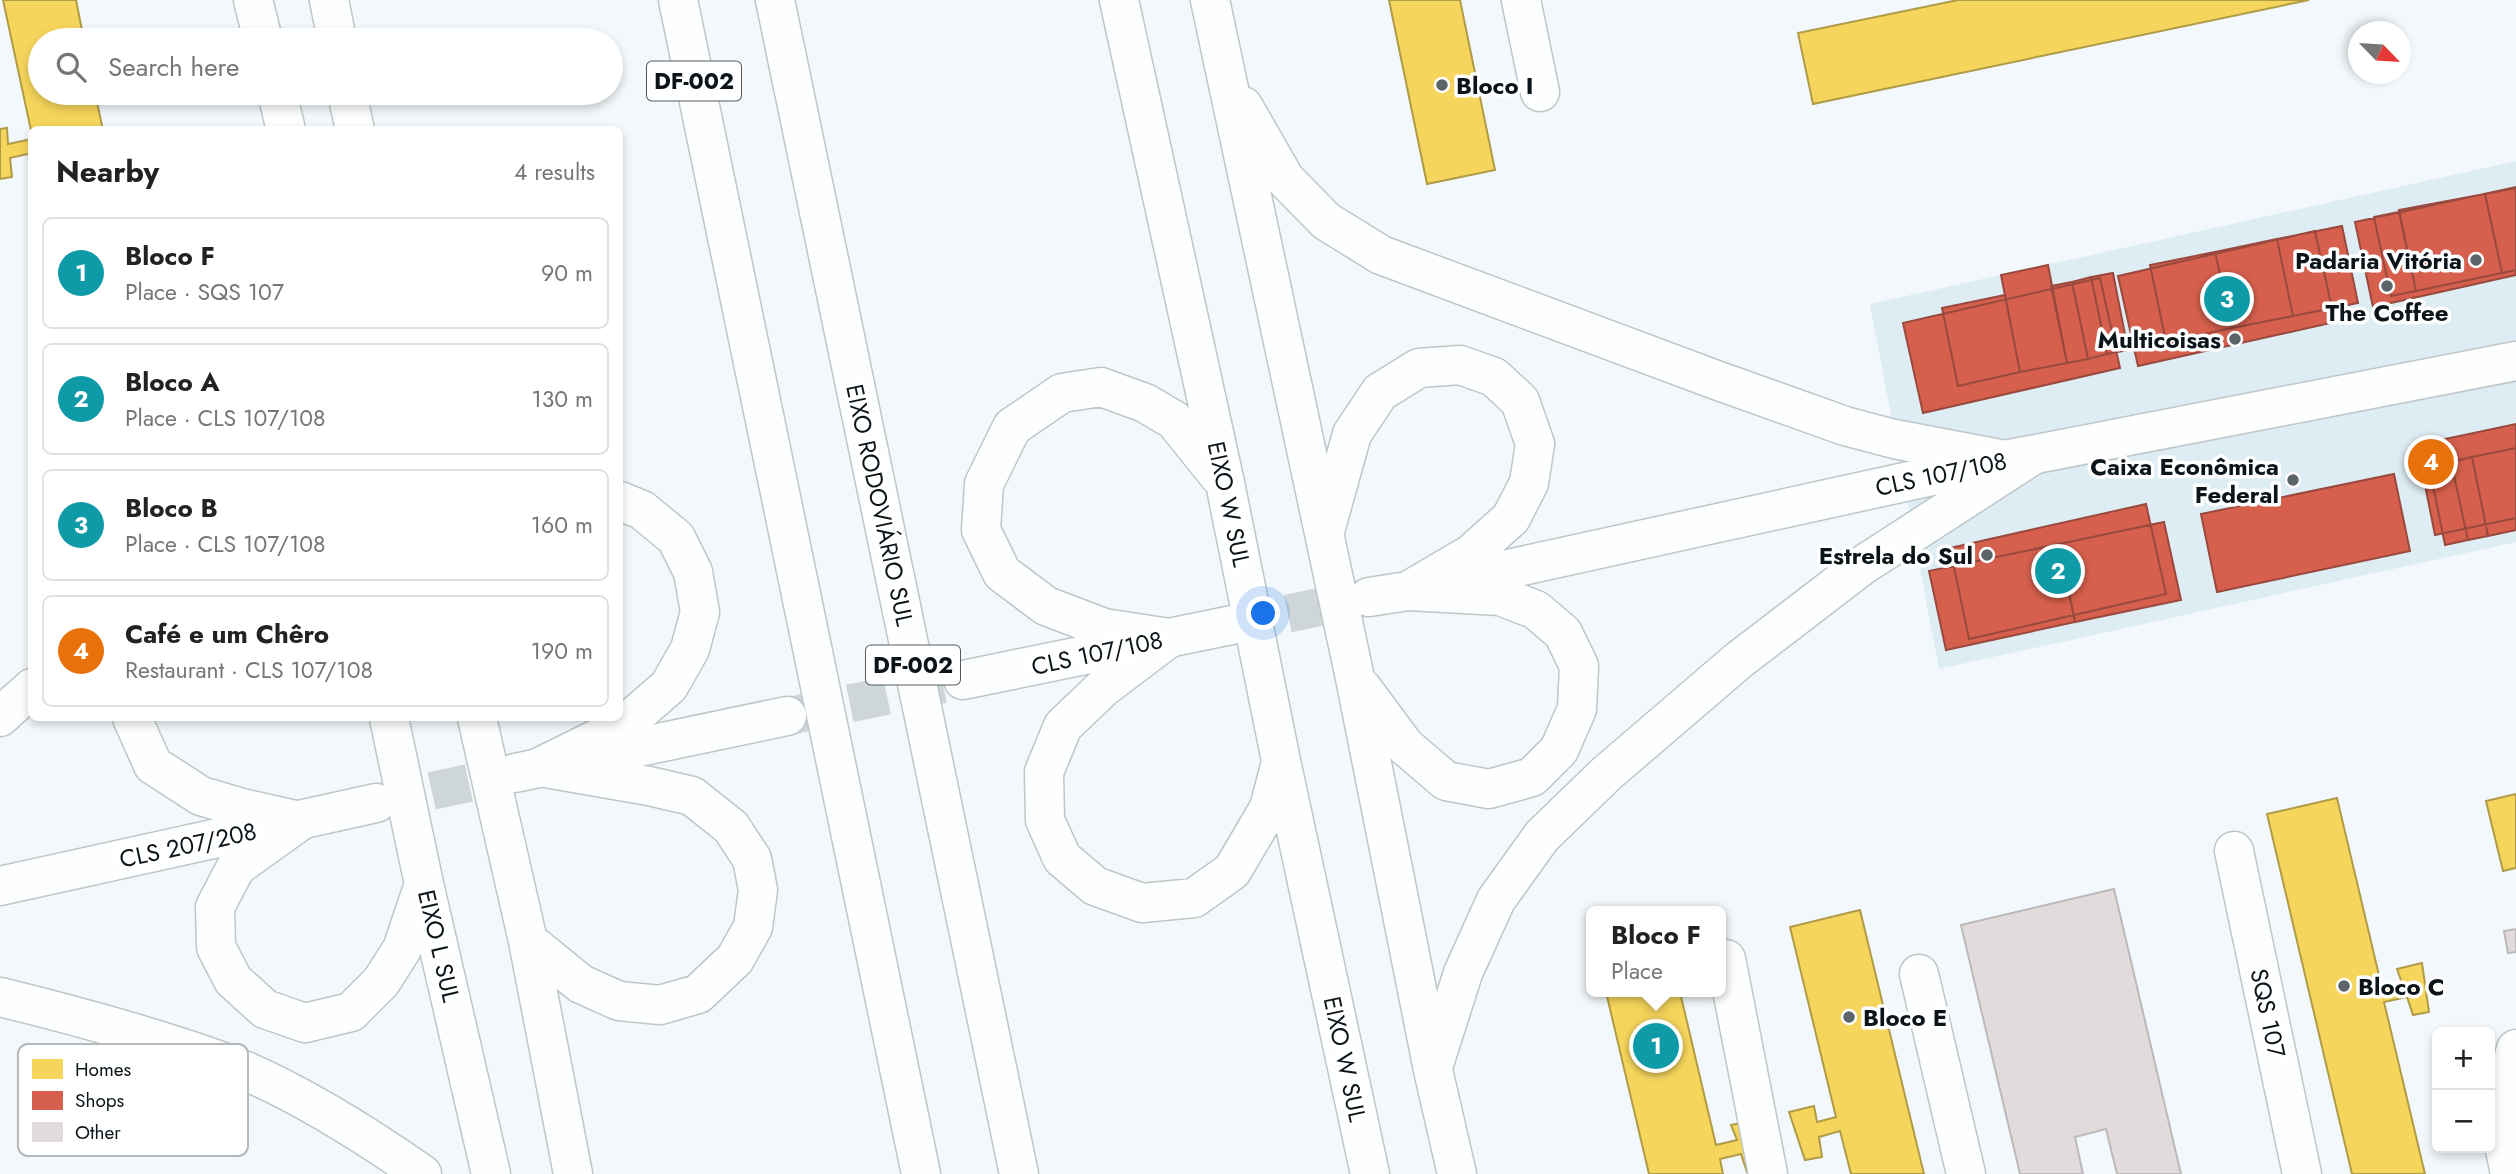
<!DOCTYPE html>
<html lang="en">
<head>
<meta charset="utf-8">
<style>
	body { margin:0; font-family:Jost,sans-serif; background:#f2f2f2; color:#222 }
	.controls { position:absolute; right:21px; bottom:21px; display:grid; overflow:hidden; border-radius:10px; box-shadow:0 4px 10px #0003 }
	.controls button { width:63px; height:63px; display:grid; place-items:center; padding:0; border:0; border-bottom:2px solid #e0e0e0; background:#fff; color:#222; font:35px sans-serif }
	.compass { position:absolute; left:2348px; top:21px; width:63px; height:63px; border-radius:50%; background:#fff; box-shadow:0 4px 10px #0003; rotate:115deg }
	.you { position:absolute; left:1264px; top:614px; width:24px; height:24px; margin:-18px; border:5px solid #fff; border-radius:50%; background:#1a73e8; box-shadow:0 0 0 10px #1a73e833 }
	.badge { display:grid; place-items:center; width:46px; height:46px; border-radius:50%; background:#5b6468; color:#fff; font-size:23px; font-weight:700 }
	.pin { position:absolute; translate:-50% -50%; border:4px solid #fff; box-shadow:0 2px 7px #0006 }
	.popup { position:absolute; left:1586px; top:906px; width:140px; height:91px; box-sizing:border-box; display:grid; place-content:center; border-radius:10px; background:#fff; filter:drop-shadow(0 2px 5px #0005); font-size:23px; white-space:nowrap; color:#767676 }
	.popup b { font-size:26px; color:#222 }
	.popup::after { content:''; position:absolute; left:50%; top:100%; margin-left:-14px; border:14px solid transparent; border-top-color:#fff }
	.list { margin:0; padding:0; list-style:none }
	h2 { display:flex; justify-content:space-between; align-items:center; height:91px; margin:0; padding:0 28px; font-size:30px }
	h2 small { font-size:23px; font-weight:400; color:#767676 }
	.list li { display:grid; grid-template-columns:46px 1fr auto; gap:21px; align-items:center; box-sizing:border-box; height:112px; margin:0 14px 14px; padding:0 14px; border:2px solid #e0e0e0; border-radius:10px }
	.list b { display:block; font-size:26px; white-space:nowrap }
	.list p { margin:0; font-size:23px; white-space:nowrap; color:#767676 }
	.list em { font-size:23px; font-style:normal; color:#767676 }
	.icon { flex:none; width:38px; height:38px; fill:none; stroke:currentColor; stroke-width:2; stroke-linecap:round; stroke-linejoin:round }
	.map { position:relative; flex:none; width:2516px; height:1174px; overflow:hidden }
	.search { position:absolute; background:#fff; box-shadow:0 4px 10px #0003; left:28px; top:28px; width:595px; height:77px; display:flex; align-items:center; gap:18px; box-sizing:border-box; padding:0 24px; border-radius:38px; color:#767676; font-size:26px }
	.panel { position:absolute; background:#fff; box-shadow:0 4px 10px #0003; left:28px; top:126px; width:595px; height:595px; border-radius:10px }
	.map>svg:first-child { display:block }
	.built { fill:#deecf4 }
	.homes { fill:#f6d55c; stroke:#af9b48; stroke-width:2 }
	.shops { fill:#d6604d; stroke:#99493d; stroke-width:2 }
	.building { fill:#e2dbdc; stroke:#bcb9ba; stroke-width:2 }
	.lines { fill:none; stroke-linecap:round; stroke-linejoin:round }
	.secondary-tunnel { stroke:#cfd6d9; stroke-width:38; stroke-dasharray:38 19; stroke-linecap:butt }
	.street-casing { stroke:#bfc6ca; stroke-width:41 }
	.secondary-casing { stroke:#bfc6ca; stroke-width:41 }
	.primary-casing { stroke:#bfc6ca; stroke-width:41 }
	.highway-casing { stroke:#bfc6ca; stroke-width:41 }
	.street { stroke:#fdfefe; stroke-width:38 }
	.secondary { stroke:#fdfefe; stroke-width:38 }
	.primary { stroke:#fdfefe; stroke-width:38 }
	.highway { stroke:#fdfefe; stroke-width:38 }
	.poi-dot { fill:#5b6468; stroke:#fff; stroke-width:2.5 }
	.labels { text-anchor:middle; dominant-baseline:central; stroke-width:7; stroke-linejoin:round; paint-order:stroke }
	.shield { fill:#fff; stroke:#545a5e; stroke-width:2 }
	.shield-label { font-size:23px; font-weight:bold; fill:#0a1419 }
	.poi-label { font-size:24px; font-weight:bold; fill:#0a1419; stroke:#fff; text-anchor:end }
	.street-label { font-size:24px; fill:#0a1419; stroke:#fff }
	.key { fill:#fff; stroke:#b6b8ba; stroke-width:2 }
	.key-label { font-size:19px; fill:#0a1419 }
</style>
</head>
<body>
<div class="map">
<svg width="2516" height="1174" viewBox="0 0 2516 1174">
	<rect width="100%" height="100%" fill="#f2f8fb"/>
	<path class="built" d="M2516,161V542L1939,669L1870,304Z"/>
	<path class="homes" d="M3,0H76L84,40H40V93H95L103,130H32V135Z
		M1389,0H1460L1495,170L1427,184Z
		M1958,0H2309L1813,104L1798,33Z
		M7,128L8,144L32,139V153L10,158L12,177L0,179V129Z
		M2516,794V868L2503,871L2486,801Z
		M2337,798L2382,988L2402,983L2397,969L2422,963L2429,1012L2413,1015L2407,997L2384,1002L2425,1174H2352L2267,814Z
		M1860,910L1924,1174H1851L1840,1131L1819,1137L1822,1157L1805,1160L1789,1112L1814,1106L1817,1122L1836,1117L1790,927Z
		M1606,992H1680L1716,1145L1737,1140L1731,1125L1757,1120L1765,1169L1747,1172L1741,1154L1720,1159L1723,1174H1649Z"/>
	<path class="shops" d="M2516,187V275L2373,307L2355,222Z
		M2516,188V270L2502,273L2485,194Z
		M2485,194L2502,273L2416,291L2399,210Z
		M2399,212L2416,291L2391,296L2374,217Z
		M2342,226L2358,303L2293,316L2277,239Z
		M2315,231L2335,322L2138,366L2118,276Z
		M2277,239L2293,316L2232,328L2215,252Z
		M2215,252L2232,328L2166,342L2150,265Z
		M2048,265L2067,363L2020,372L2001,275Z
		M2113,273L2128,350L2107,354L2091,277Z
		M2091,277L2107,354L2088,359L2072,282Z
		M2100,278L2120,368L1923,413L1903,323Z
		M2072,282L2088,359L2067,363L2051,286Z
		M2005,295L2020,372L1958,386L1942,308Z
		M2516,424V518L2435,535L2417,445Z
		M2516,448V530L2488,536L2472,457Z
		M2472,457L2488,536L2468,540L2451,462Z
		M2451,462L2468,540L2445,545L2429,466Z
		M2394,474L2410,551L2217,592L2201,514Z
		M2146,504L2166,594L1969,639L1950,548Z
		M2164,522L2181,600L2075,622L2059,544Z
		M2059,544L2075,622L1946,650L1929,571Z"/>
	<path class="building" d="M2114,889L2181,1174H2117L2106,1129L2075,1137L2083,1174H2020L1961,925Z
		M2516,929V952L2508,953L2504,931Z"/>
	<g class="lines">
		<path class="secondary-tunnel" d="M1232,625L1369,597
			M794,715L963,680
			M376,803L515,773"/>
		<defs>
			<path id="street" d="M1521,0L1540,92
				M2234,851L2302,1174
				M1726,959L1768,1174
				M1919,974L1966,1174
				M2510,1174L2500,1125L2506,1084L2516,1049"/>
			<path id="secondary" d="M1369,597L1408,591L2005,460L2516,361
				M963,680L1232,625
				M515,773L787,716
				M0,886L376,803"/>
			<path id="primary" d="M253,0L263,40
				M329,0L337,40
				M1119,0L1225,483L1281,761L1370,1174
				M1210,0L1355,678L1433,1070L1457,1174
				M277,93L286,130
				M347,93L355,130
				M1243,106L1285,179L1326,221L1381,255L1716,380L1845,426L1894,439L2005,460
				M1325,531L1352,434L1380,392L1419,368L1460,365L1494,377L1520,401L1535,444L1529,483L1511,518L1471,554L1408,591
				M1169,638L1104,628L1046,606L1002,573L981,530L984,484L1012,427L1062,393L1101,387L1145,403L1174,420L1219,476
				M1169,638L1104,687L1063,726L1044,772L1045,820L1062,858L1095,886L1142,903L1194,898L1232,871L1269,808L1280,766
				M1362,688L1405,746L1446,781L1489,789L1532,777L1559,750L1577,709L1579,666L1563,633L1536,610L1500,596L1408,591
				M0,717L32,688
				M132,718L153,765L201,796L242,808L300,821
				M389,718L424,884L491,1174
				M477,718L528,941L573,1174
				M540,767L623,726L669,686L690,649L700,612L693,572L676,538L642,510L620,501
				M300,821L236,867L215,907L216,947L233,980L265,1009L305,1023L351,1012L381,982L402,949L424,884
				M528,941L581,984L619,1001L660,1005L698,994L735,959L753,927L758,890L752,859L731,827L692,796L649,786L540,767
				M0,997C77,1016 152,1036 226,1063C294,1089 363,1133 422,1174
				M1434,1064L1463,973L1496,900L1542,836L1606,774L1739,660L1863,565L2033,455"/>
			<path id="highway" d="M678,0L921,1174
				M775,0L1019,1174"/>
		</defs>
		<use href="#street" class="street-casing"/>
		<use href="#secondary" class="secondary-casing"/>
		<use href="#primary" class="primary-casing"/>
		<use href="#highway" class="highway-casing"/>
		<use href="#street" class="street"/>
		<use href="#secondary" class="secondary"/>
		<use href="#primary" class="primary"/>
		<use href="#highway" class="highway"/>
	</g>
	<g class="poi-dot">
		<circle cx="1442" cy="85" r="7"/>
		<circle cx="2476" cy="260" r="7"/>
		<circle cx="2387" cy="286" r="7"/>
		<circle cx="2235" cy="339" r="7"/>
		<circle cx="2293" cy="480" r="7"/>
		<circle cx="1987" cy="555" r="7"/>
		<circle cx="2344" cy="986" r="7"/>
		<circle cx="1849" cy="1017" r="7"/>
	</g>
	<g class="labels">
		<g class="shield">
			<rect x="647" y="61.5" width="94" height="39" rx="5"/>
			<rect x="866" y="645.5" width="94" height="39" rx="5"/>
		</g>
		<g class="shield-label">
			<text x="694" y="81">DF-002</text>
			<text x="913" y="665">DF-002</text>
		</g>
		<g class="poi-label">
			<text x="1456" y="85" text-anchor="start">Bloco I</text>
			<text x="2462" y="260">Padaria Vitória</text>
			<text x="2387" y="312" text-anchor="middle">The Coffee</text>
			<text x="2221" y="339">Multicoisas</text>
			<text x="2279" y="466">Caixa Econômica<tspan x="2279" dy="28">Federal</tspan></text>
			<text x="1973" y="555">Estrela do Sul</text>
			<text x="2358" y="986" text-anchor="start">Bloco C</text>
			<text x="1863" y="1017" text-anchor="start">Bloco E</text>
		</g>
		<g class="street-label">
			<text transform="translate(1941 474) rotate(-12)">CLS 107/108</text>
			<text transform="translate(1229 504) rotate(78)">EIXO W SUL</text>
			<text transform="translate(880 505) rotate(78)">EIXO RODOVIÁRIO SUL</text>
			<text transform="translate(1097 653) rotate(-12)">CLS 107/108</text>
			<text transform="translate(188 845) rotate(-12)">CLS 207/208</text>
			<text transform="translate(439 946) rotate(77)">EIXO L SUL</text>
			<text transform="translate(2268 1013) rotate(78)">SQS 107</text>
			<text transform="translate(1345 1059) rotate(78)">EIXO W SUL</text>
		</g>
	</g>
	<rect x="18" y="1044" width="230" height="112" rx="10" class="key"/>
	<rect x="32" y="1059" width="31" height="20" fill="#f6d55c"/>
	<rect x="32" y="1091" width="31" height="19" fill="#d6604d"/>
	<rect x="32" y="1122" width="31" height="20" fill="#e2dbdc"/>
	<g class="key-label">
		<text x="75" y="1076">Homes</text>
		<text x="75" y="1107">Shops</text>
		<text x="75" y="1139">Other</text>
	</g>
</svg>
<div class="controls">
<button>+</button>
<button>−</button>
</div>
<svg class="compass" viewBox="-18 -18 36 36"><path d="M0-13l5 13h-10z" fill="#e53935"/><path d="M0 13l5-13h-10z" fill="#767676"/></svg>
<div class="you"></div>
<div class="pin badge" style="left:1656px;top:1046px;background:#0f9aa8">1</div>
<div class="popup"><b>Bloco F</b>Place</div>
<div class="pin badge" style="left:2058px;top:571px;background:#0f9aa8">2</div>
<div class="pin badge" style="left:2227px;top:299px;background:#0f9aa8">3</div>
<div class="pin badge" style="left:2431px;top:462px;background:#e8710a">4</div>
<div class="search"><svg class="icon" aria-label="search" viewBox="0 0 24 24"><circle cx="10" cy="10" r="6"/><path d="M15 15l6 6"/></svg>Search here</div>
<section class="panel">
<h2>Nearby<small>4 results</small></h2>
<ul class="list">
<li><span class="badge" style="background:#0f9aa8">1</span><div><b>Bloco F</b><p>Place · SQS 107</p></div><em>90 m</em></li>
<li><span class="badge" style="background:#0f9aa8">2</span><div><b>Bloco A</b><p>Place · CLS 107/108</p></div><em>130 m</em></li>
<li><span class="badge" style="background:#0f9aa8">3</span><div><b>Bloco B</b><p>Place · CLS 107/108</p></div><em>160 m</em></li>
<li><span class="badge" style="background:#e8710a">4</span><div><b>Café e um Chêro</b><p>Restaurant · CLS 107/108</p></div><em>190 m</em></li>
</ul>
</section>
</div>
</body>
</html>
